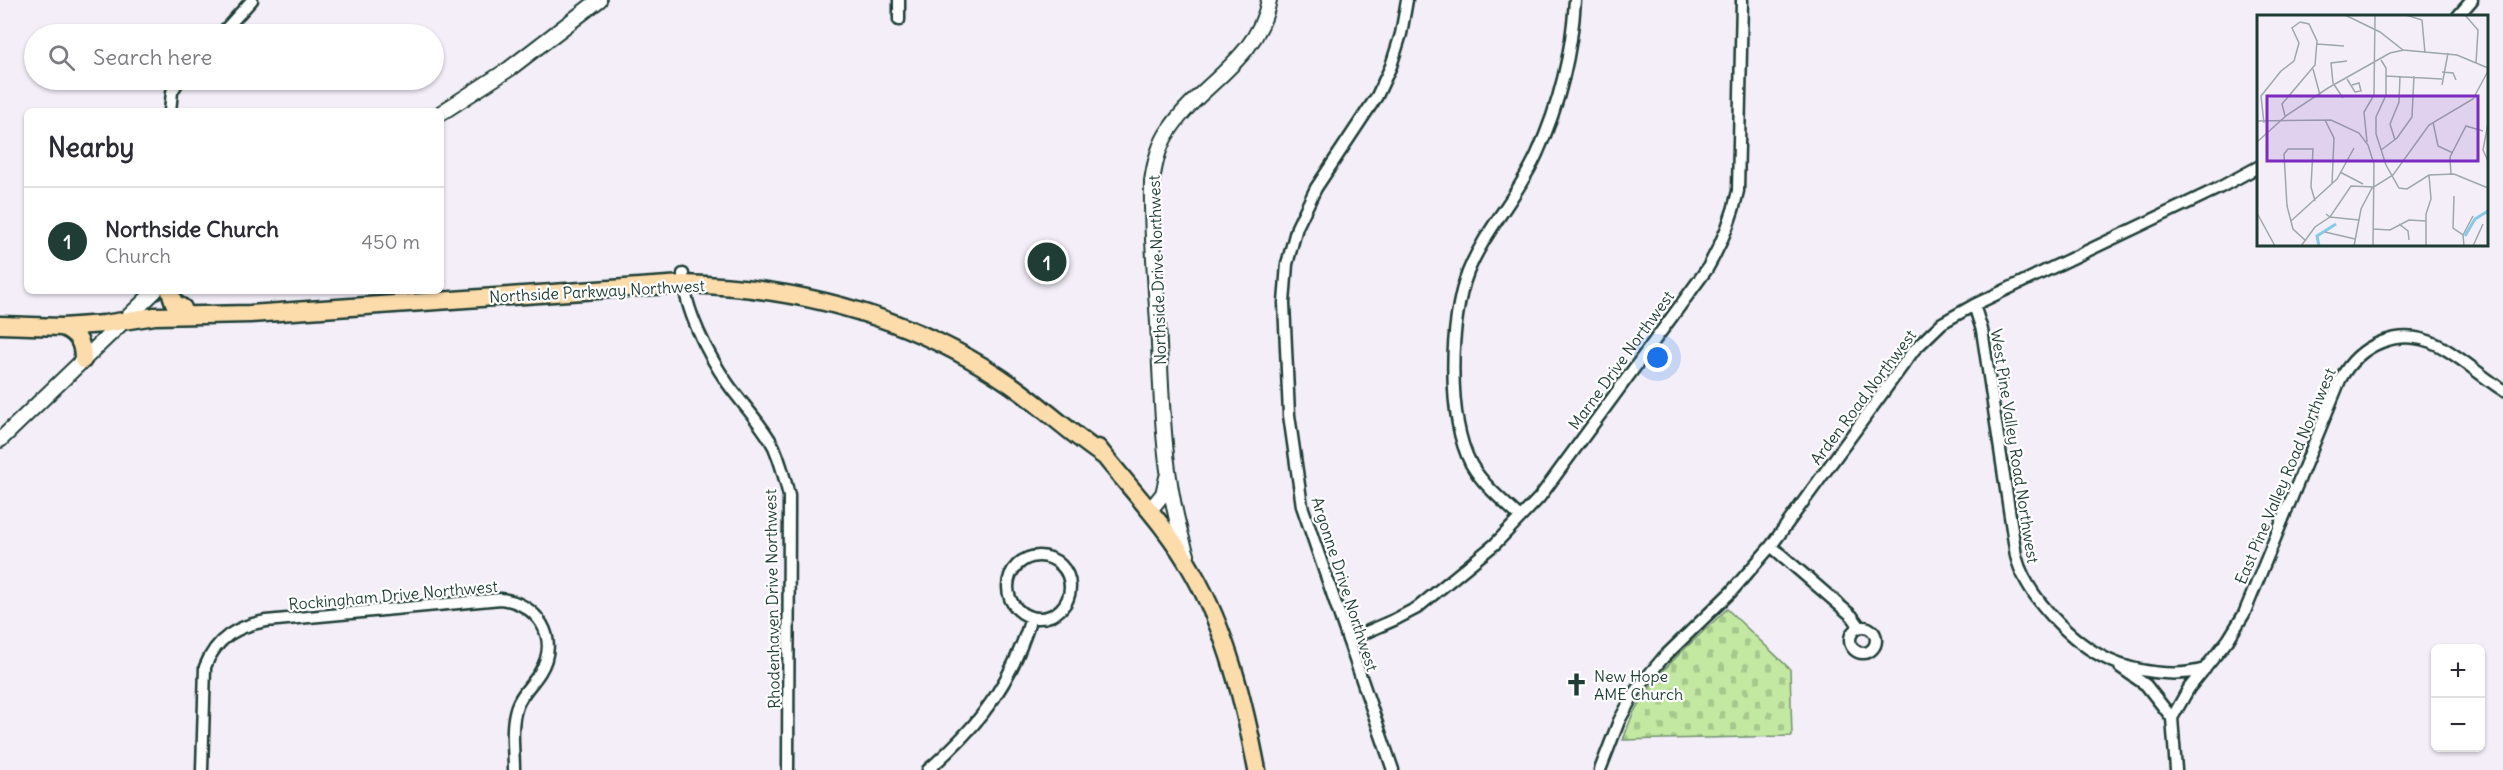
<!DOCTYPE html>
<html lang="en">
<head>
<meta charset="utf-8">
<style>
	body { margin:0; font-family:Delius,sans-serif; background:#f2f2f3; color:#2b2b33 }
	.controls { position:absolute; right:18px; bottom:18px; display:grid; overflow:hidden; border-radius:9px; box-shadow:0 2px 4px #0004 }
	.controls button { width:54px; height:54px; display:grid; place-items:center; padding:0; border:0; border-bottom:2px solid #e1e1e2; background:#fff; color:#2b2b33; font:30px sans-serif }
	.you { position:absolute; left:1658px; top:358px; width:21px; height:21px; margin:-15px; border:4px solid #fff; border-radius:50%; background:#1a73e8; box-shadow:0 0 0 9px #1a73e833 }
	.badge { display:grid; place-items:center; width:39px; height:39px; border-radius:50%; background:#1f3d34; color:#fff; font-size:20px; font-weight:700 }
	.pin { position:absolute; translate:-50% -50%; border:3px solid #fff; box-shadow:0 2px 6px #0006 }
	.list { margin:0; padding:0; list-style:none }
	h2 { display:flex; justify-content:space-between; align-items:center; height:78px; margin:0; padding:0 24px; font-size:26px }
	h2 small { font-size:20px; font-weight:400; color:#7c7c81 }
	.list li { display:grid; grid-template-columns:39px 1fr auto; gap:18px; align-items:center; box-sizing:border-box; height:108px; padding:0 24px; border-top:2px solid #e1e1e2 }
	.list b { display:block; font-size:22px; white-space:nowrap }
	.list p { margin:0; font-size:20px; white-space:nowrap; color:#7c7c81 }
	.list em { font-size:20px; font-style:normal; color:#7c7c81 }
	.icon { flex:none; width:33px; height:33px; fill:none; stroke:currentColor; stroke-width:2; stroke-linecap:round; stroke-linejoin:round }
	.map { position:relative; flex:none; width:2503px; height:770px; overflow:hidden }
	.search { position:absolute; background:#fff; box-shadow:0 2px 4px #0004; left:24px; top:24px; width:420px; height:66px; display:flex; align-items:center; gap:15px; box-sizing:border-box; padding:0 21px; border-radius:33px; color:#7c7c81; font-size:22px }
	.panel { position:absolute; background:#fff; box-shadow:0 2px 4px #0004; left:24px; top:108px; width:420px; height:186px; border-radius:9px }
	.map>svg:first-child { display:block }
	.cemetery { fill:url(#cemetery-stones); stroke:#71926b; stroke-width:1.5 }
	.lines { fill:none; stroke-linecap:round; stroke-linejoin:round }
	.minor-casing { stroke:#1f3d34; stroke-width:15 }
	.tertiary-casing { stroke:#1f3d34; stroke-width:18 }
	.primary-casing { stroke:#1f3d34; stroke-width:21 }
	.minor { stroke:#fff; stroke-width:10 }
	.tertiary { stroke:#fff; stroke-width:14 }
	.primary { stroke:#fddcac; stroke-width:16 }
	.labels { text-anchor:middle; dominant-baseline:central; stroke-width:4.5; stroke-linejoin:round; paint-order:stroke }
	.street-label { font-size:16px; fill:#1f3d34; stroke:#fff }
	.poi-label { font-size:16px; fill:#1f3d34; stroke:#fff; text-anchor:start }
	.inset-river { fill:none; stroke:#87cae8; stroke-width:3 }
	.inset-road { fill:none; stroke:#9ea7aa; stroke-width:1.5 }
	.view { fill:#7b2cbf; fill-opacity:0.15; stroke:#7b2cbf; stroke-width:3 }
	.inset-edge { fill:none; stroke:#1f3d34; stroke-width:3 }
</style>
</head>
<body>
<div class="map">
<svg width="2503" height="770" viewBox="0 0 2503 770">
	<defs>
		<pattern id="cemetery-stones" width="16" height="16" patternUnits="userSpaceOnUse" patternTransform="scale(1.5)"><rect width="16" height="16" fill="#c3e8a2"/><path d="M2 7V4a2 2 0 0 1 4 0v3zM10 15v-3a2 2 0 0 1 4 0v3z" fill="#a7c88c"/></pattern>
	</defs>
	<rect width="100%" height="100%" fill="#f3eef8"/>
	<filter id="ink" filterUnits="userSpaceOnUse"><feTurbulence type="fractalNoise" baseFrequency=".0167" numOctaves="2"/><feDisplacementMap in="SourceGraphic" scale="12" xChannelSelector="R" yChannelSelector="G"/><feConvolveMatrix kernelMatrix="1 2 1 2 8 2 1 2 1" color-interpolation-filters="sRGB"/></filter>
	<g filter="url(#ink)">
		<path class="cemetery" d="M1727,609L1790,669L1792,736L1623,740C1627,730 1630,719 1635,710C1657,670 1695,640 1727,609Z"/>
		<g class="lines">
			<defs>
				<path id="minor" d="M899,0V20
					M2458,16L2472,0
					M221,34L252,0
					M170,111L172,92L179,80
					M683,274C684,309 708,355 728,384C743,405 762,424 774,447C781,463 785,479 789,496L788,770
					M1974,305L1982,330L2016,556C2026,596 2072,643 2109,660C2135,672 2177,678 2205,669
					M1520,517C1503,501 1483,485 1471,464C1447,418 1449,320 1468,272C1485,230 1518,196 1537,154C1559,105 1572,53 1575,0
					M1771,546L1852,616L1860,627
					M1008 587a31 31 0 1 1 62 0a31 31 0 1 1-62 0Z
					M1850 640a13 13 0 1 1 26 0a13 13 0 1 1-26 0Z
					M1348,640L1394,620L1417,608L1495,544L1539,498L1707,269C1722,243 1732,220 1738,191L1742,0
					M2120,667L2146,685L2172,718L2176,770
					M2172,718L2189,688L2228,640L2244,614L2340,380C2359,344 2400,326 2438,345C2461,357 2481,376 2503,390
					M202,770L205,667C216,638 237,626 266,621L501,599C537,603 561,638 540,672C533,684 522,692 517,706C510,725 514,750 514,770
					M928,770C970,733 1002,697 1022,644C1025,635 1030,626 1030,617
					M1393,770L1302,506L1289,415L1284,303L1287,264L1297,227L1316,188L1377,96L1391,66L1401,34L1407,0
					M1600,770L1619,721L1636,690L1663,658L1731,592L1771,546L1914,350L1942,323L1974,305L2219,188L2258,167"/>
				<path id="tertiary" d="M441,113L509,69L599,0
					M0,440L155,291
					M1150,510L1163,494L1167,477
					M1187,555C1162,481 1162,401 1158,323C1155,276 1151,228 1152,181C1155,162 1159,144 1170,129C1201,83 1258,60 1269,0"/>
				<path id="primary" d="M170,291L174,303L183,308
					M0,325L62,327L104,324L155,316L250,314L683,284C800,287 913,317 1010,384C1043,407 1071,434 1104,456
					M62,327C78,333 83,343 83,360
					M1098,448C1130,489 1167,526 1192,571C1227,632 1244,702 1257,770"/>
			</defs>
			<use href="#minor" class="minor-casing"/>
			<use href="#tertiary" class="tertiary-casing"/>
			<use href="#primary" class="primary-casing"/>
			<use href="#minor" class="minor"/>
			<use href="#tertiary" class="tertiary"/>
			<use href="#primary" class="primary"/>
		</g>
	</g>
	<defs>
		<symbol id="church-bare" viewBox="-9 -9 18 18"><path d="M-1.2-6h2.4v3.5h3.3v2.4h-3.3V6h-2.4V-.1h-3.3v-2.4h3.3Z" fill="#1f3d34" stroke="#fff" stroke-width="2.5" paint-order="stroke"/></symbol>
	</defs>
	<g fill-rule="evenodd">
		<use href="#church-bare" x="1560" y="668" width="33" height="33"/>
	</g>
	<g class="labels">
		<g class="street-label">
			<text transform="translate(1157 270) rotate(-92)">Northside Drive Northwest</text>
			<text transform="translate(597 291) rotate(-3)">Northside Parkway Northwest</text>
			<text transform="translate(1621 360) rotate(-54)">Marne Drive Northwest</text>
			<text transform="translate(1863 397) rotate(-53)">Arden Road Northwest</text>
			<text transform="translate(2015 446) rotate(81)">West Pine Valley Road Northwest</text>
			<text transform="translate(2285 476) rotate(-67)">East Pine Valley Road Northwest</text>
			<text transform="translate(1345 584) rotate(72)">Argonne Drive Northwest</text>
			<text transform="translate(393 595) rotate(-5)">Rockingham Drive Northwest</text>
			<text transform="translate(772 599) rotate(-91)">Rhodenhaven Drive Northwest</text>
		</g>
		<g class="poi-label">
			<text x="1594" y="676">New Hope<tspan x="1594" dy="18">AME Church</tspan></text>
		</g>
	</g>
	<g transform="translate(2257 15)">
		<rect width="231" height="231" fill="#f3eef8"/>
		<path class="inset-river" d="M208,221L218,204L231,196M62,231L60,221L79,209"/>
		<path class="inset-road" d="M88,0L123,17L146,35L200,40L231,53M149,0L165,5L168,38M208,0L221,15L219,48M60,29L87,31M124,45L129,53V80L119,102V119L129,150L142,173L150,174L172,160L197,159L231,173M56,54L63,80M185,57L196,58L199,65M129,61L185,64M90,64L98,77L104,76L102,68L95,70M185,70L191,38M86,83L76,68L74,48L90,46M28,101L25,89L58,50L60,26L52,9L43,7M68,105L77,123L75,169M0,106L74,105L102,118L111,130L117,149L116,231M176,107L181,131L196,138M7,108L4,81L24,56L37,46L42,28L35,13L43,7M231,108L226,135L231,146M138,125L133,109L142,87L143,61M0,127L30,100L71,73L133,38L147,35M110,127L107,97L117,80L118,0M124,135L140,123L155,102L157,61M193,142L209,111L226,116M193,142L194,160M83,157L106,169M197,181L196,213L206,220L207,231M0,198L18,231M69,199L73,202L94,171L117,172M34,206L80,164L97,133M142,209L151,216L152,225M116,214L133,215L152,205L169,206M68,217L98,224M206,220L216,201M49,226L36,214L30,191L27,139L31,134H56L54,172L58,186M44,231L58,212L73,202L102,205M97,231L104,194L115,173L136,160L172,110L216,84L231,56M169,231V199L174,184L172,160M216,231L226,209"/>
		<path class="view" d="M10,81H221V146H10Z"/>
		<rect width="231" height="231" class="inset-edge"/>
	</g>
</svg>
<div class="controls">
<button>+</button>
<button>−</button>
</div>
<div class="you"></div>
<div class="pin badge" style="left:1047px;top:262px">1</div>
<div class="search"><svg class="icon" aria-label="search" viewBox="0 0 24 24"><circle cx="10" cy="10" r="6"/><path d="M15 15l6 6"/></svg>Search here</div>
<section class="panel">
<h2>Nearby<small></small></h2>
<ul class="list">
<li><span class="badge">1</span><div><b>Northside Church</b><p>Church</p></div><em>450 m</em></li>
</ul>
</section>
</div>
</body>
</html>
